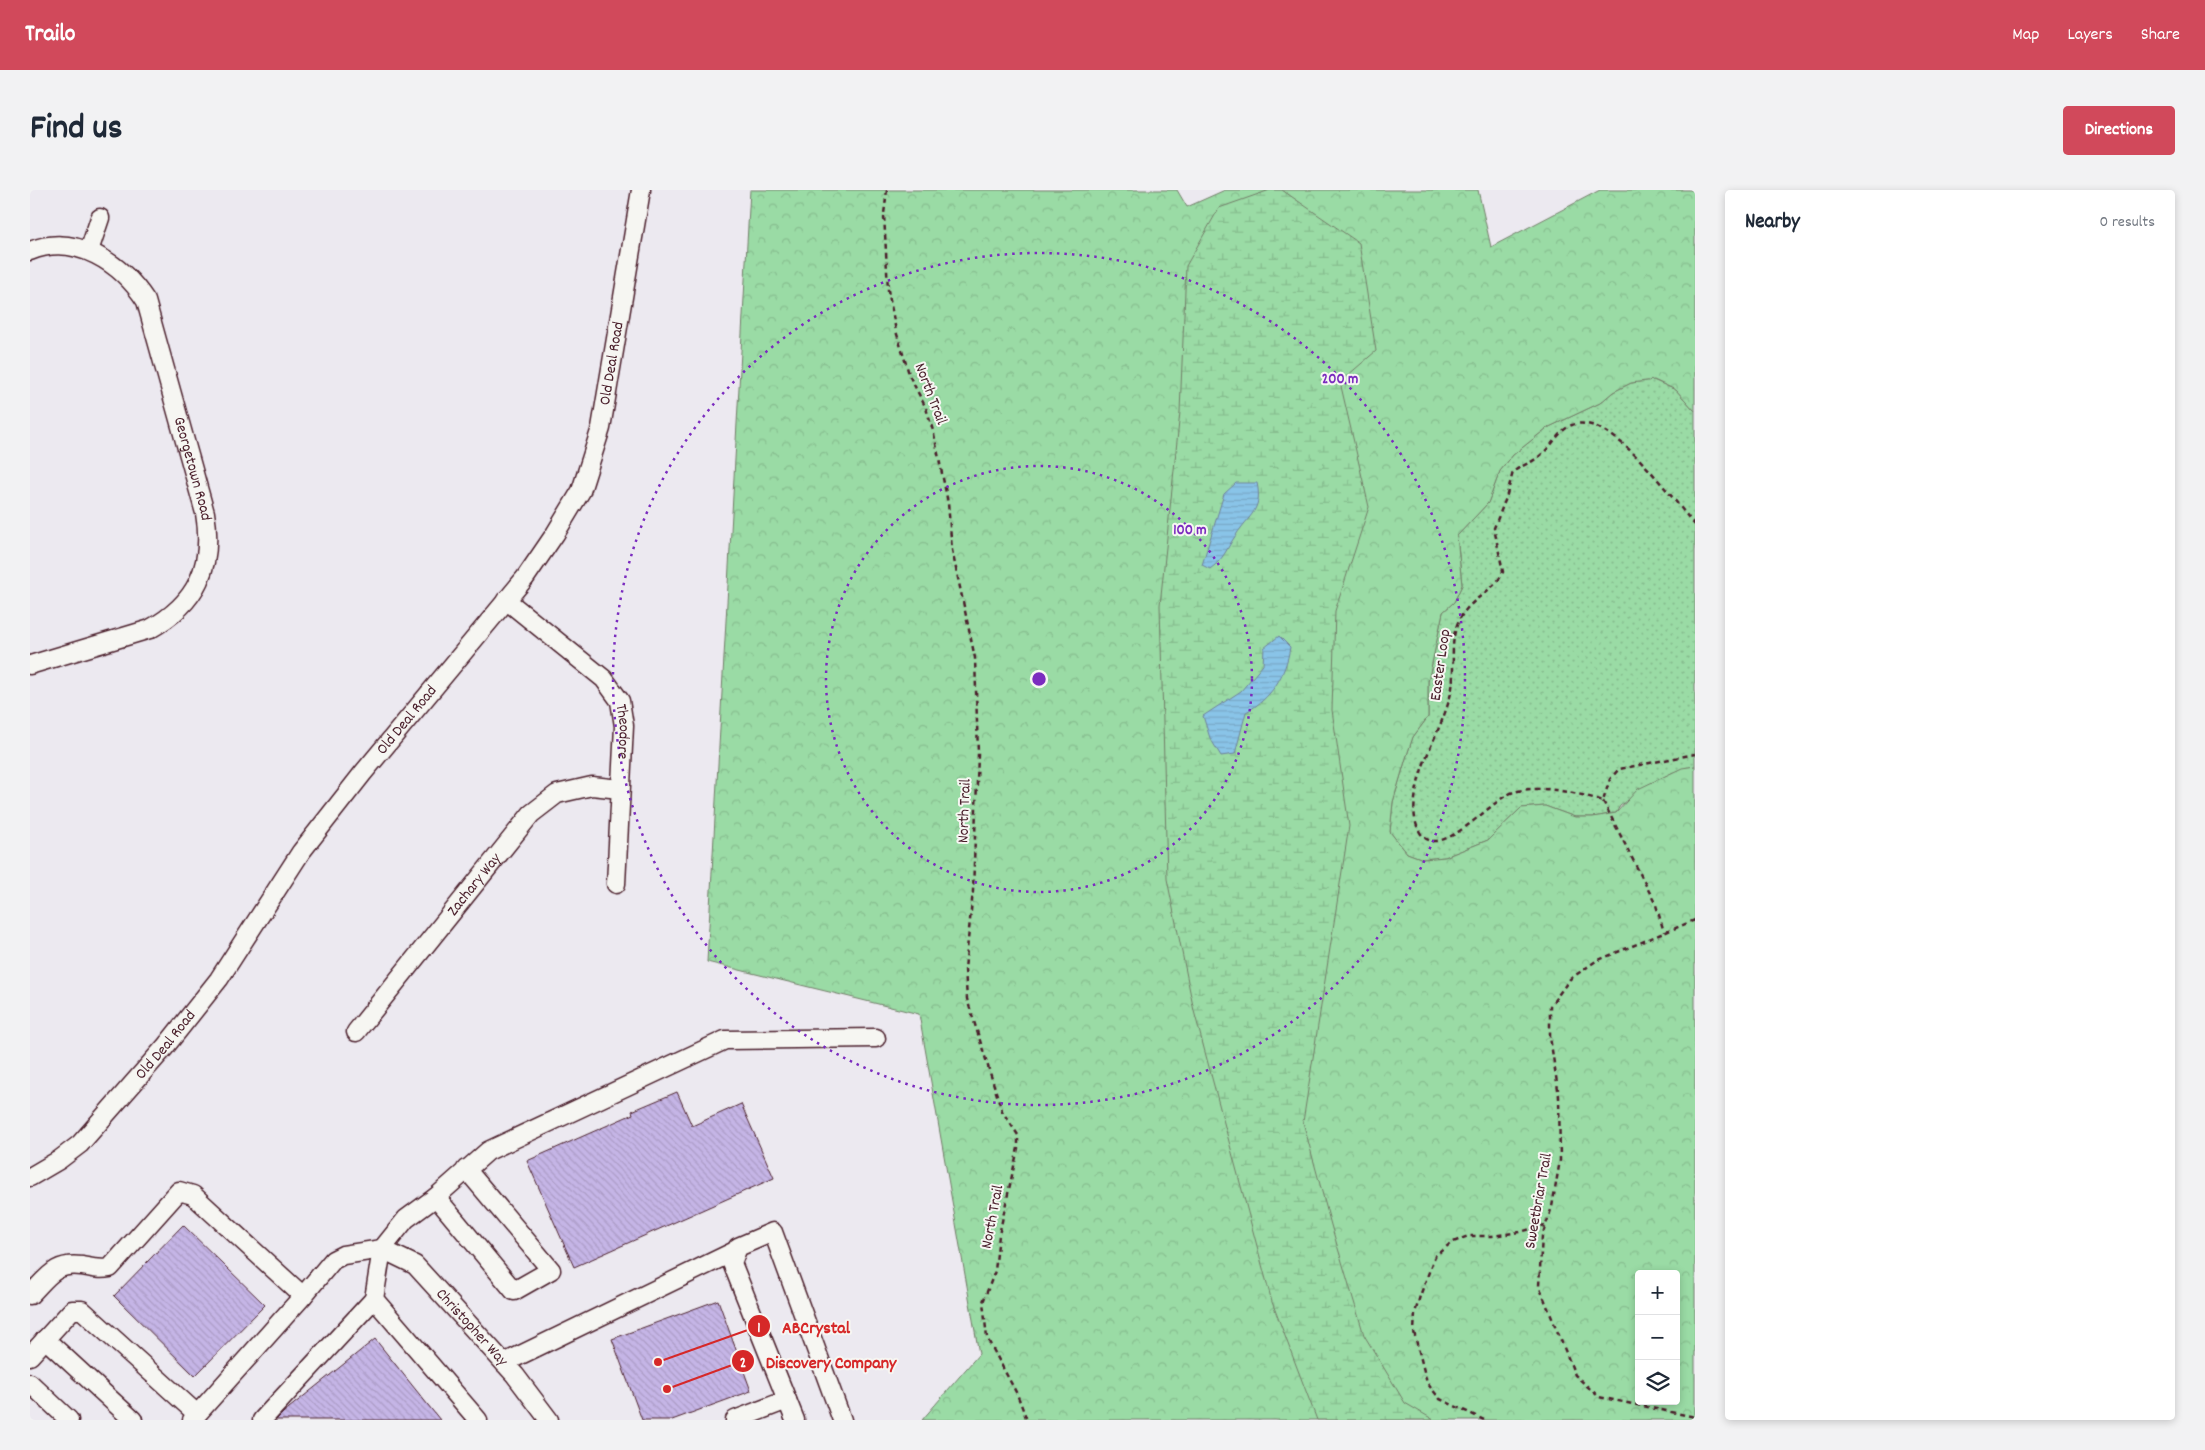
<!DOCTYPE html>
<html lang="en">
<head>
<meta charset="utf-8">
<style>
	body { margin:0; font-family:Dekko,sans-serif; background:#f2f2f3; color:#1f2937 }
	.controls { position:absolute; right:15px; bottom:15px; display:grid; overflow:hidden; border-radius:5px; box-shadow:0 2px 8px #0003 }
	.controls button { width:45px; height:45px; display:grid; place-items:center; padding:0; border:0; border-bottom:1px solid #e0e1e3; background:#fff; color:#1f2937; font:25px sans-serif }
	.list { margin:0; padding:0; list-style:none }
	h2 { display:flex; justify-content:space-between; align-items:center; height:65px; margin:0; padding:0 20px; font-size:21px }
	h2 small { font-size:16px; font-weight:400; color:#747a83 }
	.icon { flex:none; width:28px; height:28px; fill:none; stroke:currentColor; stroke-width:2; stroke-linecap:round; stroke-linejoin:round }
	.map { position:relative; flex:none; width:1665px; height:1230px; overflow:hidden; border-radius:5px }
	header { display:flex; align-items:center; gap:30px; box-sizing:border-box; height:70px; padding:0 25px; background:#d1495b; color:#fff }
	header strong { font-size:24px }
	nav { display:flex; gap:28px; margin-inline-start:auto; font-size:18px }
	.intro { display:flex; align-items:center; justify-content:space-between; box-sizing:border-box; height:120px; padding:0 30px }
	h1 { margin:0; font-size:35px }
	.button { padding:12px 22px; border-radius:5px; background:#d1495b; color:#fff; font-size:18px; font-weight:700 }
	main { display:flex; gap:30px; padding:0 30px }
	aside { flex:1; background:#fff; border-radius:5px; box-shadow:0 2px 8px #0003 }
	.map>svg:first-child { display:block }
	.grass { fill:url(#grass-dots); stroke:#727d68 }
	.forest { fill:url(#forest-crowns); stroke:#727d68; fill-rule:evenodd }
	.wetland { fill:url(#wetland-marsh); stroke:#727d68 }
	.water { fill:url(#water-rules); stroke:#70829c }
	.building { fill:url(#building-back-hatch); stroke:#4a1f2b }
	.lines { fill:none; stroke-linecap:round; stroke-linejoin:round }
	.minor-casing { stroke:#4a1f2b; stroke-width:21 }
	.path { stroke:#4a1f2b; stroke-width:2.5; stroke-dasharray:5 4; stroke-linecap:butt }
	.minor { stroke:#f6f6f2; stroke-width:18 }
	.ring { fill:none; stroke:#7b2cbf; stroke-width:2.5; stroke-dasharray:2.5 5 }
	.labels { text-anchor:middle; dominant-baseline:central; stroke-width:4; stroke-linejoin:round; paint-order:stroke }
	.street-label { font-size:16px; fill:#4a1f2b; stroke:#f6f6f2 }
	.centre { fill:#7b2cbf; stroke:#f6f6f2; stroke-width:2.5 }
	.ring-label { font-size:15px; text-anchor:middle; font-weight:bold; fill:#7b2cbf; stroke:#f6f6f2; stroke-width:4; stroke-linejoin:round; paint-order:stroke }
	.leader { fill:none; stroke:#d62828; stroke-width:2 }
	.callout-dot { fill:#d62828; stroke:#f6f6f2; stroke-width:2 }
	.mark-label { font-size:15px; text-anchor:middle; font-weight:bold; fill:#fff }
	.callout-label { font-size:18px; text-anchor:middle; font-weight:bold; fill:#d62828; stroke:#f6f6f2; stroke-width:4; stroke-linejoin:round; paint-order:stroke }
</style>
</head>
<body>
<header>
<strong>Trailo</strong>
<nav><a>Map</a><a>Layers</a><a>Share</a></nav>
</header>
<div class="intro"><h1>Find us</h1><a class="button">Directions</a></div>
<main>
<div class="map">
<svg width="1665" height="1230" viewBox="0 0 1665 1230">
	<defs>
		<pattern id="grass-dots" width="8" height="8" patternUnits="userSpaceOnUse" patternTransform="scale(1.25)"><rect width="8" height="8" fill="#9adba5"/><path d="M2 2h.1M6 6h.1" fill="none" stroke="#86bc8e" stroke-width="1.8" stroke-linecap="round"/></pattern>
		<pattern id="forest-crowns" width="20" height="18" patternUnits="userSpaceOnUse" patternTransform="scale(1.25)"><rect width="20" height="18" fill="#9adba5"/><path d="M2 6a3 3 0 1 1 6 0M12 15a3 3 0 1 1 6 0" fill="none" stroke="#86bc8e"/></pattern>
		<pattern id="wetland-marsh" width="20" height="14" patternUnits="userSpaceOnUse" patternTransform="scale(1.25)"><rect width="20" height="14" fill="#9adba5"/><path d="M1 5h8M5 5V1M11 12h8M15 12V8" fill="none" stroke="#86bc8e"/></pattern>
		<pattern id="water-rules" width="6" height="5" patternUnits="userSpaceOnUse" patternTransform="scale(1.25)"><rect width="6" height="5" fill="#89c4e8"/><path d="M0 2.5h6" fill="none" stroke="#78a8c7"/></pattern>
		<pattern id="building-back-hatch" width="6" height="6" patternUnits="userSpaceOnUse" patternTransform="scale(1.25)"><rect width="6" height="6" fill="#c5b5e6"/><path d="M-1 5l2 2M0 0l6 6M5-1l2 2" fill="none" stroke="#ab9bc5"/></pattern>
	</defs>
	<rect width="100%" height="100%" fill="#ece9f0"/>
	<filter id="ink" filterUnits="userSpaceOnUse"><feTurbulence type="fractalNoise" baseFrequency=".02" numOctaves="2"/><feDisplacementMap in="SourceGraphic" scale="10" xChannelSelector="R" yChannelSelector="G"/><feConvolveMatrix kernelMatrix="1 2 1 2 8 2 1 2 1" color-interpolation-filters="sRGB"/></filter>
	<g filter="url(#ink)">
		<path class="grass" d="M1623,190L1646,200L1665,221V576C1636,581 1614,599 1590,616L1586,623L1563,627H1545L1515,616L1491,618L1458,650L1415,667L1393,669L1377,663L1360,642L1363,612L1376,568L1383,547L1398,527V492L1413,422L1424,412L1432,395L1427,346L1458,313L1470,281L1483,265L1517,238L1570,213L1583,202L1601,193Z"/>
		<path class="forest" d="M720,0H1147L1157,17L1195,0H1448L1461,57L1570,0H1665V221L1646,200L1624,190L1601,193L1583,202L1570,213L1517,238L1483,265L1470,281L1458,313L1427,346L1432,395L1424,412L1413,422L1398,492V527L1383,547L1376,568L1363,612L1360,642L1377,663L1393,669L1415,667L1458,650L1491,618L1515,616L1545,627H1563L1586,623L1608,599L1652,578L1665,576V1230H892L949,1164L889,824L677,772ZM1609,1084H1646V1211H1609Z"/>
		<path class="wetland" d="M1240,0H1252L1329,53L1346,161L1310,192L1339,317L1305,421L1302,520L1319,636L1273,932L1301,1035L1334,1145L1375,1213L1404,1230H1287L1242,1112L1164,821L1137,689L1130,415L1150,222L1156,76L1189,18Z"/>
		<path class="water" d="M1206,293H1227C1233,320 1219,325 1206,345C1196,359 1195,368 1180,379L1172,375L1194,304Z
			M1249,446L1260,457C1256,485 1241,509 1216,522L1205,564L1191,566L1180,548L1173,526L1211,501L1233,475L1234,458Z"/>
		<path class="building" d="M647,902L662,936L711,914L744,988L544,1077L497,971L603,924L602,921Z
			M153,1035L235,1115L165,1186L84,1106Z
			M688,1110L721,1201L642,1230H612L582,1149Z
			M345,1149L410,1230H246L254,1222Z"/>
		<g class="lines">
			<defs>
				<g id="minor">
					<path id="s1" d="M0,61C46,42 92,74 116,111L175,323C184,376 167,413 120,439L0,475"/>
					<path d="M59,61L70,28"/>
					<path id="s2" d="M476,410L574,489L590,511L594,536L586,694"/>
					<path id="s3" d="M326,842L501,624L527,604L562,596L590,599"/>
					<path id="s4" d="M0,987L29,970L50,954L135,857L189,789L271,662L333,583L495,388L525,344L551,301L571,238L611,0"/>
					<path d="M406,1007L484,1101L521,1080L436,979"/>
					<path id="s5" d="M352,1059L385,1075L485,1185L519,1230"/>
					<path d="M0,1105C18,1087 25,1072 52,1076C62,1078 70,1080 80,1078L149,1001L163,1005L273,1106L162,1230"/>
					<path d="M273,1106L303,1070L313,1065L352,1059"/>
					<path d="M15,1149L103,1230"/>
					<path d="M0,1166L42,1120H52L167,1224"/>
					<path d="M474,1173L705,1061"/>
					<path d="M0,1193L39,1230"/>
					<path d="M232,1230L344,1109"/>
					<path d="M448,1230L344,1109L352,1059L376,1029L406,1007L458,961L695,850L846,848"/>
					<path d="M705,1230L757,1210"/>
					<path d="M765,1230L702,1073L708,1057L743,1042L812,1230"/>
				</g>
			</defs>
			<use href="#minor" class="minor-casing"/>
			<path class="path" d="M857,0L854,24L858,100L866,141L880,187L896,218L904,244L918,313L922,360L945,468L948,564L943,701L935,779L937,809L972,921L988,945V958L969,1045L965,1081L953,1112L957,1148L987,1204L997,1230
				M1665,335C1642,309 1582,221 1542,235C1529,240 1523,255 1512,264C1504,272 1492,275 1483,282L1476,308L1464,338L1473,382C1465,402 1437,408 1427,435C1419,456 1426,482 1421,503C1414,533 1397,559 1389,589C1385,606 1380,628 1391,644C1412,672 1463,607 1484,602C1510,594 1548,603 1573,611L1580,589L1589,579L1665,564
				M1573,611L1626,715L1634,742
				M1665,730L1566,771L1540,789L1520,816V847L1529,906L1530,970L1522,1017L1512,1046L1509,1096L1545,1185L1569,1207L1665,1227
				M1454,1230L1410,1209L1397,1193L1384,1142L1385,1123L1390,1106L1405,1066L1421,1053L1438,1046H1462L1490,1042L1515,1035"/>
			<use href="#minor" class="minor"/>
		</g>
	</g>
	<g class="ring">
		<circle cx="1009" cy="489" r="213"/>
		<circle cx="1009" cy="489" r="426"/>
	</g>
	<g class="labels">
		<g class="street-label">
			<text stroke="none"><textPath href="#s4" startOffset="1016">Old Deal Road</textPath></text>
			<text transform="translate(900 204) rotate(69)">North Trail</text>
			<text stroke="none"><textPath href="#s1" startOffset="311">Georgetown Road</textPath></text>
			<text transform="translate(1411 475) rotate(-82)">Easter Loop</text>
			<text stroke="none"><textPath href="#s4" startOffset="596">Old Deal Road</textPath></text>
			<text stroke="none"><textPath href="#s2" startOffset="184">Theodore</textPath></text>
			<text transform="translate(935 621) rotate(-88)">North Trail</text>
			<text stroke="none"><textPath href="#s3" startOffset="189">Zachary Way</textPath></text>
			<text stroke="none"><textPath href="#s4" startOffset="191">Old Deal Road</textPath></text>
			<text transform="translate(1509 1011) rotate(-80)">Sweetbriar Trail</text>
			<text transform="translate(963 1027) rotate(-79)">North Trail</text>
			<text stroke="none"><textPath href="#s5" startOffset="121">Christopher Way</textPath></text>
		</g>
	</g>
	<circle cx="1009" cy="489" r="8" class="centre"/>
	<g class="ring-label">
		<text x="1310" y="193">200 m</text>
		<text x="1160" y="344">100 m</text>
	</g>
	<path class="leader" d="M628 1172L729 1136M637 1199L713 1171"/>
	<g class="callout-dot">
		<circle cx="628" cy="1172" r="5"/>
		<circle cx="637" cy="1199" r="5"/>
		<circle cx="729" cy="1136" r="12"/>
		<circle cx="713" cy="1171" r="12"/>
	</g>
	<g class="mark-label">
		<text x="729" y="1142">1</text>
		<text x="713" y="1177">2</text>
	</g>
	<g class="callout-label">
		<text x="786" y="1143">ABCrystal</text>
		<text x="801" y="1178">Discovery Company</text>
	</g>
</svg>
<div class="controls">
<button>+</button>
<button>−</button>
<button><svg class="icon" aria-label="layers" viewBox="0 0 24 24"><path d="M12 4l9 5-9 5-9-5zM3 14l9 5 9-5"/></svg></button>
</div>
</div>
<aside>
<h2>Nearby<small>0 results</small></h2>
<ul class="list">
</ul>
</aside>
</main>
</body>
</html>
